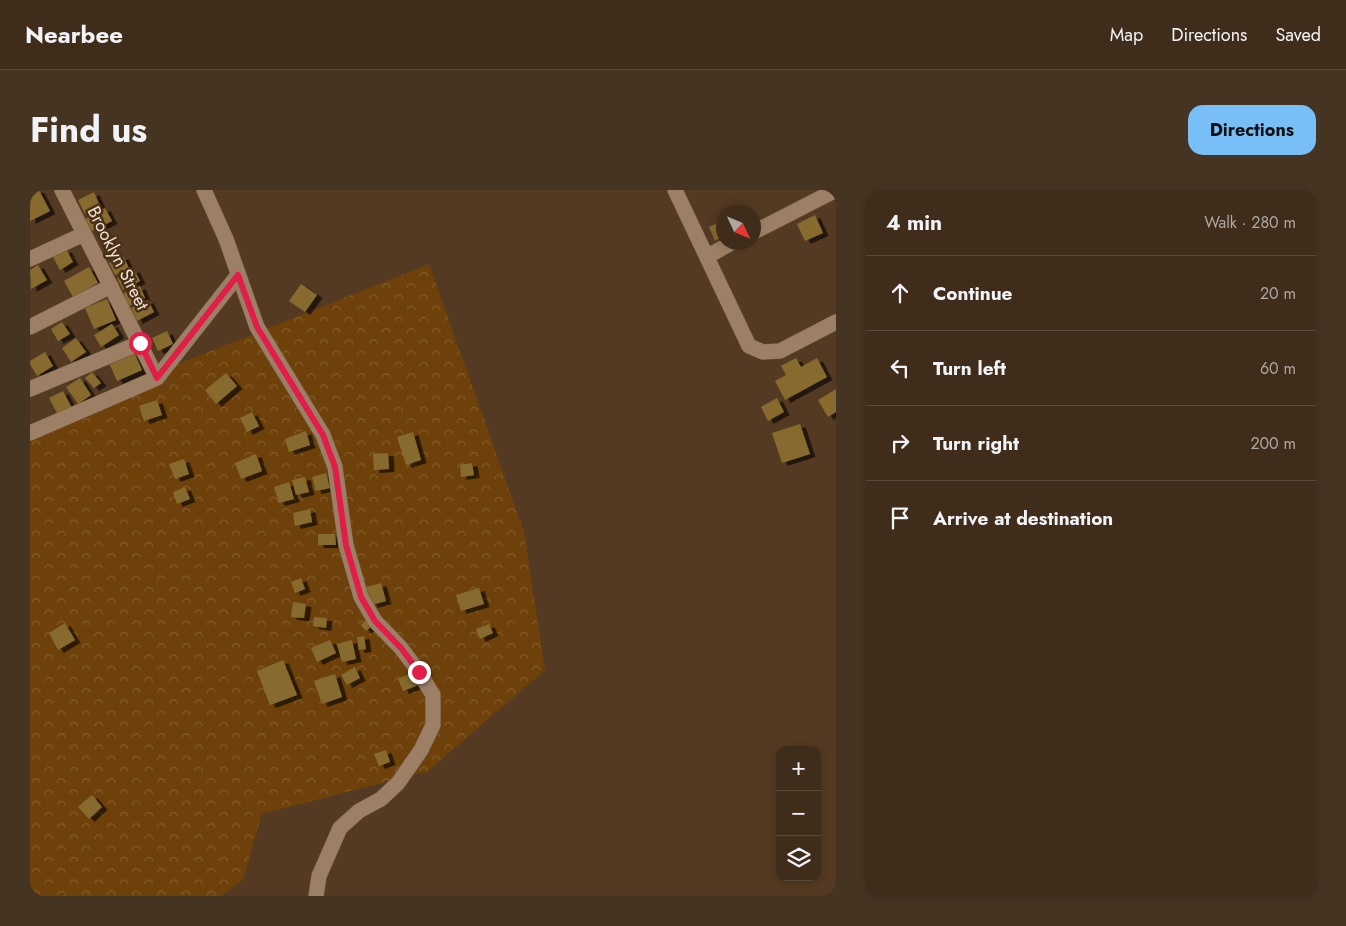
<!DOCTYPE html>
<html lang="en">
<head>
<meta charset="utf-8">
<style>
	body { margin:0; font-family:Jost,sans-serif; background:#463423; color:#f1f3f6 }
	.controls { position:absolute; right:15px; bottom:15px; display:grid; overflow:hidden; border-radius:10px; box-shadow:0 2px 8px #0003 }
	.controls button { width:45px; height:45px; display:grid; place-items:center; padding:0; border:0; border-bottom:1px solid #584839; background:#3f2c1a; color:#f1f3f6; font:25px sans-serif }
	.compass { position:absolute; left:686px; top:15px; width:45px; height:45px; border-radius:50%; background:#3f2c1a; box-shadow:0 2px 8px #0003; rotate:134deg }
	.stop { position:absolute; width:15px; height:15px; margin:-11px; border:4px solid #e11d48; border-radius:50%; background:#fff }
	.stop.end { background:#e11d48; border-color:#fff; box-shadow:0 1px 5px #0008 }
	.list { margin:0; padding:0; list-style:none }
	h2 { display:flex; justify-content:space-between; align-items:center; height:65px; margin:0; padding:0 20px; font-size:21px }
	h2 small { font-size:16px; font-weight:400; color:#ada7a2 }
	.list li { display:grid; grid-template-columns:32px 1fr auto; gap:15px; align-items:center; box-sizing:border-box; height:75px; padding:0 20px; border-top:1px solid #584839 }
	.list b { display:block; font-size:19px; white-space:nowrap }
	.list em { font-size:16px; font-style:normal; color:#ada7a2 }
	.icon { flex:none; width:28px; height:28px; fill:none; stroke:currentColor; stroke-width:2; stroke-linecap:round; stroke-linejoin:round }
	.map { position:relative; flex:none; width:806px; height:706px; overflow:hidden; border-radius:15px }
	header { display:flex; align-items:center; gap:30px; box-sizing:border-box; height:70px; padding:0 25px; background:#3f2c1a; border-bottom:1px solid #584839 }
	header strong { font-size:24px }
	nav { display:flex; gap:28px; margin-inline-start:auto; font-size:18px }
	.intro { display:flex; align-items:center; justify-content:space-between; box-sizing:border-box; height:120px; padding:0 30px }
	h1 { margin:0; font-size:35px }
	.button { padding:12px 22px; border-radius:15px; background:#78bff8; color:#111; font-size:18px; font-weight:700 }
	main { display:flex; gap:30px; padding:0 30px }
	aside { flex:1; background:#3f2c1a; border-radius:15px; box-shadow:0 2px 8px #0003 }
	.map>svg:first-child { display:block }
	.forest { fill:url(#forest-crowns) }
	.building { fill:#876b2e; filter:url(#shadow) }
	.lines { fill:none; stroke-linecap:round; stroke-linejoin:round }
	.minor-casing { stroke:#6c5740; stroke-width:16 }
	.minor { stroke:#9c7f65; stroke-width:15 }
	.route { stroke:#e11d48; stroke-width:6 }
	.labels { text-anchor:middle; dominant-baseline:central; stroke-width:5; stroke-linejoin:round; paint-order:stroke }
	.street-label { font-size:18px; fill:#f1e1d2; stroke:#493017 }
</style>
</head>
<body>
<header>
<strong>Nearbee</strong>
<nav><a>Map</a><a>Directions</a><a>Saved</a></nav>
</header>
<div class="intro"><h1>Find us</h1><a class="button">Directions</a></div>
<main>
<div class="map">
<svg width="806" height="706" viewBox="0 0 806 706">
	<defs>
		<pattern id="forest-crowns" width="20" height="18" patternUnits="userSpaceOnUse" patternTransform="scale(1.25)"><rect width="20" height="18" fill="#6e410a"/><path d="M2 6a3 3 0 1 1 6 0M12 15a3 3 0 1 1 6 0" fill="none" stroke="#835c2d"/></pattern>
		<filter id="shadow"><feDropShadow dx="5.5" dy="3" stdDeviation="0" flood-color="#0009"/></filter>
	</defs>
	<rect width="100%" height="100%" fill="#543a22"/>
	<path class="forest" d="M399,74L494,342L515,480L398,581L232,624L213,690L191,706H0V237L48,214Z"/>
	<path class="building" d="M0,0H9L20,21L0,31Z
		M64,2L70,16L55,24L48,10Z
		M75,18L82,31L62,41L55,29Z
		M785,25L793,43L775,51L767,34Z
		M691,31L694,36V46L685,51L679,37Z
		M36,59L43,72L30,80L23,67Z
		M93,66L99,78L85,85L79,73Z
		M8,75L17,90L1,99L0,80Z
		M59,77L68,93L43,107L34,91Z
		M104,79L110,91L93,100L87,88Z
		M271,94L287,105L275,122L259,111Z
		M110,96L115,108L99,116L93,104Z
		M77,109L86,130L64,139L55,118Z
		M118,110L124,122L107,131L101,118Z
		M32,132L40,144L28,151L21,139Z
		M82,134L89,145L71,157L64,145Z
		M137,141L143,154L128,161L122,148Z
		M46,148L56,162L41,172L32,158Z
		M15,162L23,176L7,186L0,174V171Z
		M104,162L112,180L87,191L79,173Z
		M766,168L771,177L787,168L797,187L755,210L745,191L756,185L751,176Z
		M62,182L71,193L64,198L55,188Z
		M196,183L207,196L186,214L175,200Z
		M50,188L61,205L48,214L36,197Z
		M806,199V222L798,227L788,210Z
		M33,201L42,218L28,225L19,208Z
		M747,208L754,222L738,231L731,217Z
		M127,210L132,225L114,231L109,216Z
		M222,222L229,236L217,242L210,228Z
		M770,234L780,264L752,273L742,243Z
		M276,241L280,255L259,262L255,249Z
		M383,242L391,270L376,275L367,247Z
		M358,263L359,279L344,280L343,264Z
		M226,264L232,281L211,289L205,273Z
		M154,269L159,284L145,289L139,274Z
		M442,273L444,285L431,287L430,275Z
		M296,283L300,298L286,301L282,287Z
		M275,287L279,302L266,305L262,290Z
		M259,292L264,309L249,313L244,297Z
		M155,297L160,309L147,314L143,302Z
		M280,319L282,332L265,336L263,323Z
		M288,344H305L306,355H288Z
		M271,388L275,399L265,403L261,392Z
		M351,393L356,411L342,415L336,397Z
		M449,398L454,414L431,421L426,405Z
		M263,412L276,414L274,428L261,427Z
		M284,427L297,428L296,438L283,436Z
		M336,430L342,436L336,441L331,435Z
		M35,433L45,450L28,460L19,443Z
		M459,434L463,443L450,449L446,439Z
		M334,446L336,459L329,460L327,447Z
		M300,450L306,463L287,472L281,458Z
		M322,450L326,469L312,472L307,454Z
		M253,470L267,505L240,515L227,481Z
		M325,477L330,488L317,495L311,485Z
		M386,481L391,494L373,501L368,489Z
		M305,484L312,507L292,514L284,491Z
		M356,560L360,572L349,576L344,564Z
		M62,605L72,617L59,629L48,617Z"/>
	<g class="lines">
		<defs>
			<path id="minor" d="M32,0L127,188
				M174,0L196,49L227,137L293,245L305,277L316,355L331,407L345,431L371,458L389,482L403,505V535L391,560L368,593L351,609L329,621L310,638L289,686L286,706
				M645,0L719,156L733,162L750,161L806,132
				M724,42L806,0
				M678,66L703,52
				M0,69L54,44
				M0,137L81,96
				M0,199L110,153
				M0,243L127,188L208,85"/>
		</defs>
		<use href="#minor" class="minor-casing"/>
		<use href="#minor" class="minor"/>
	</g>
	<g class="lines">
		<path class="route" d="M110,153L127,188L208,85L227,137L293,245L305,277L316,355L331,407L345,431L371,458L389,482"/>
	</g>
	<g class="labels">
		<g class="street-label">
			<text transform="translate(88 68) rotate(63)">Brooklyn Street</text>
		</g>
	</g>
</svg>
<div class="controls">
<button>+</button>
<button>−</button>
<button><svg class="icon" aria-label="layers" viewBox="0 0 24 24"><path d="M12 4l9 5-9 5-9-5zM3 14l9 5 9-5"/></svg></button>
</div>
<svg class="compass" viewBox="-18 -18 36 36"><path d="M0-13l5 13h-10z" fill="#e53935"/><path d="M0 13l5-13h-10z" fill="#ada7a2"/></svg>
<div class="stop" style="left:110px;top:153px"></div>
<div class="stop end" style="left:389px;top:482px"></div>
</div>
<aside>
<h2>4 min<small>Walk · 280 m</small></h2>
<ul class="list">
<li><svg class="icon" aria-label="ahead" viewBox="0 0 24 24"><path d="M12 20V5M6 11l6-6 6 6"/></svg><div><b>Continue</b></div><em>20 m</em></li>
<li><svg class="icon" aria-label="left" viewBox="0 0 24 24"><path d="M17 20v-9H6M10 6l-5 5 5 5"/></svg><div><b>Turn left</b></div><em>60 m</em></li>
<li><svg class="icon" aria-label="right" viewBox="0 0 24 24"><path d="M7 20v-9h11M14 6l5 5-5 5"/></svg><div><b>Turn right</b></div><em>200 m</em></li>
<li><svg class="icon" aria-label="arrive" viewBox="0 0 24 24"><path d="M6 21V4h12l-3 4 3 4H6"/></svg><div><b>Arrive at destination</b></div></li>
</ul>
</aside>
</main>
</body>
</html>
